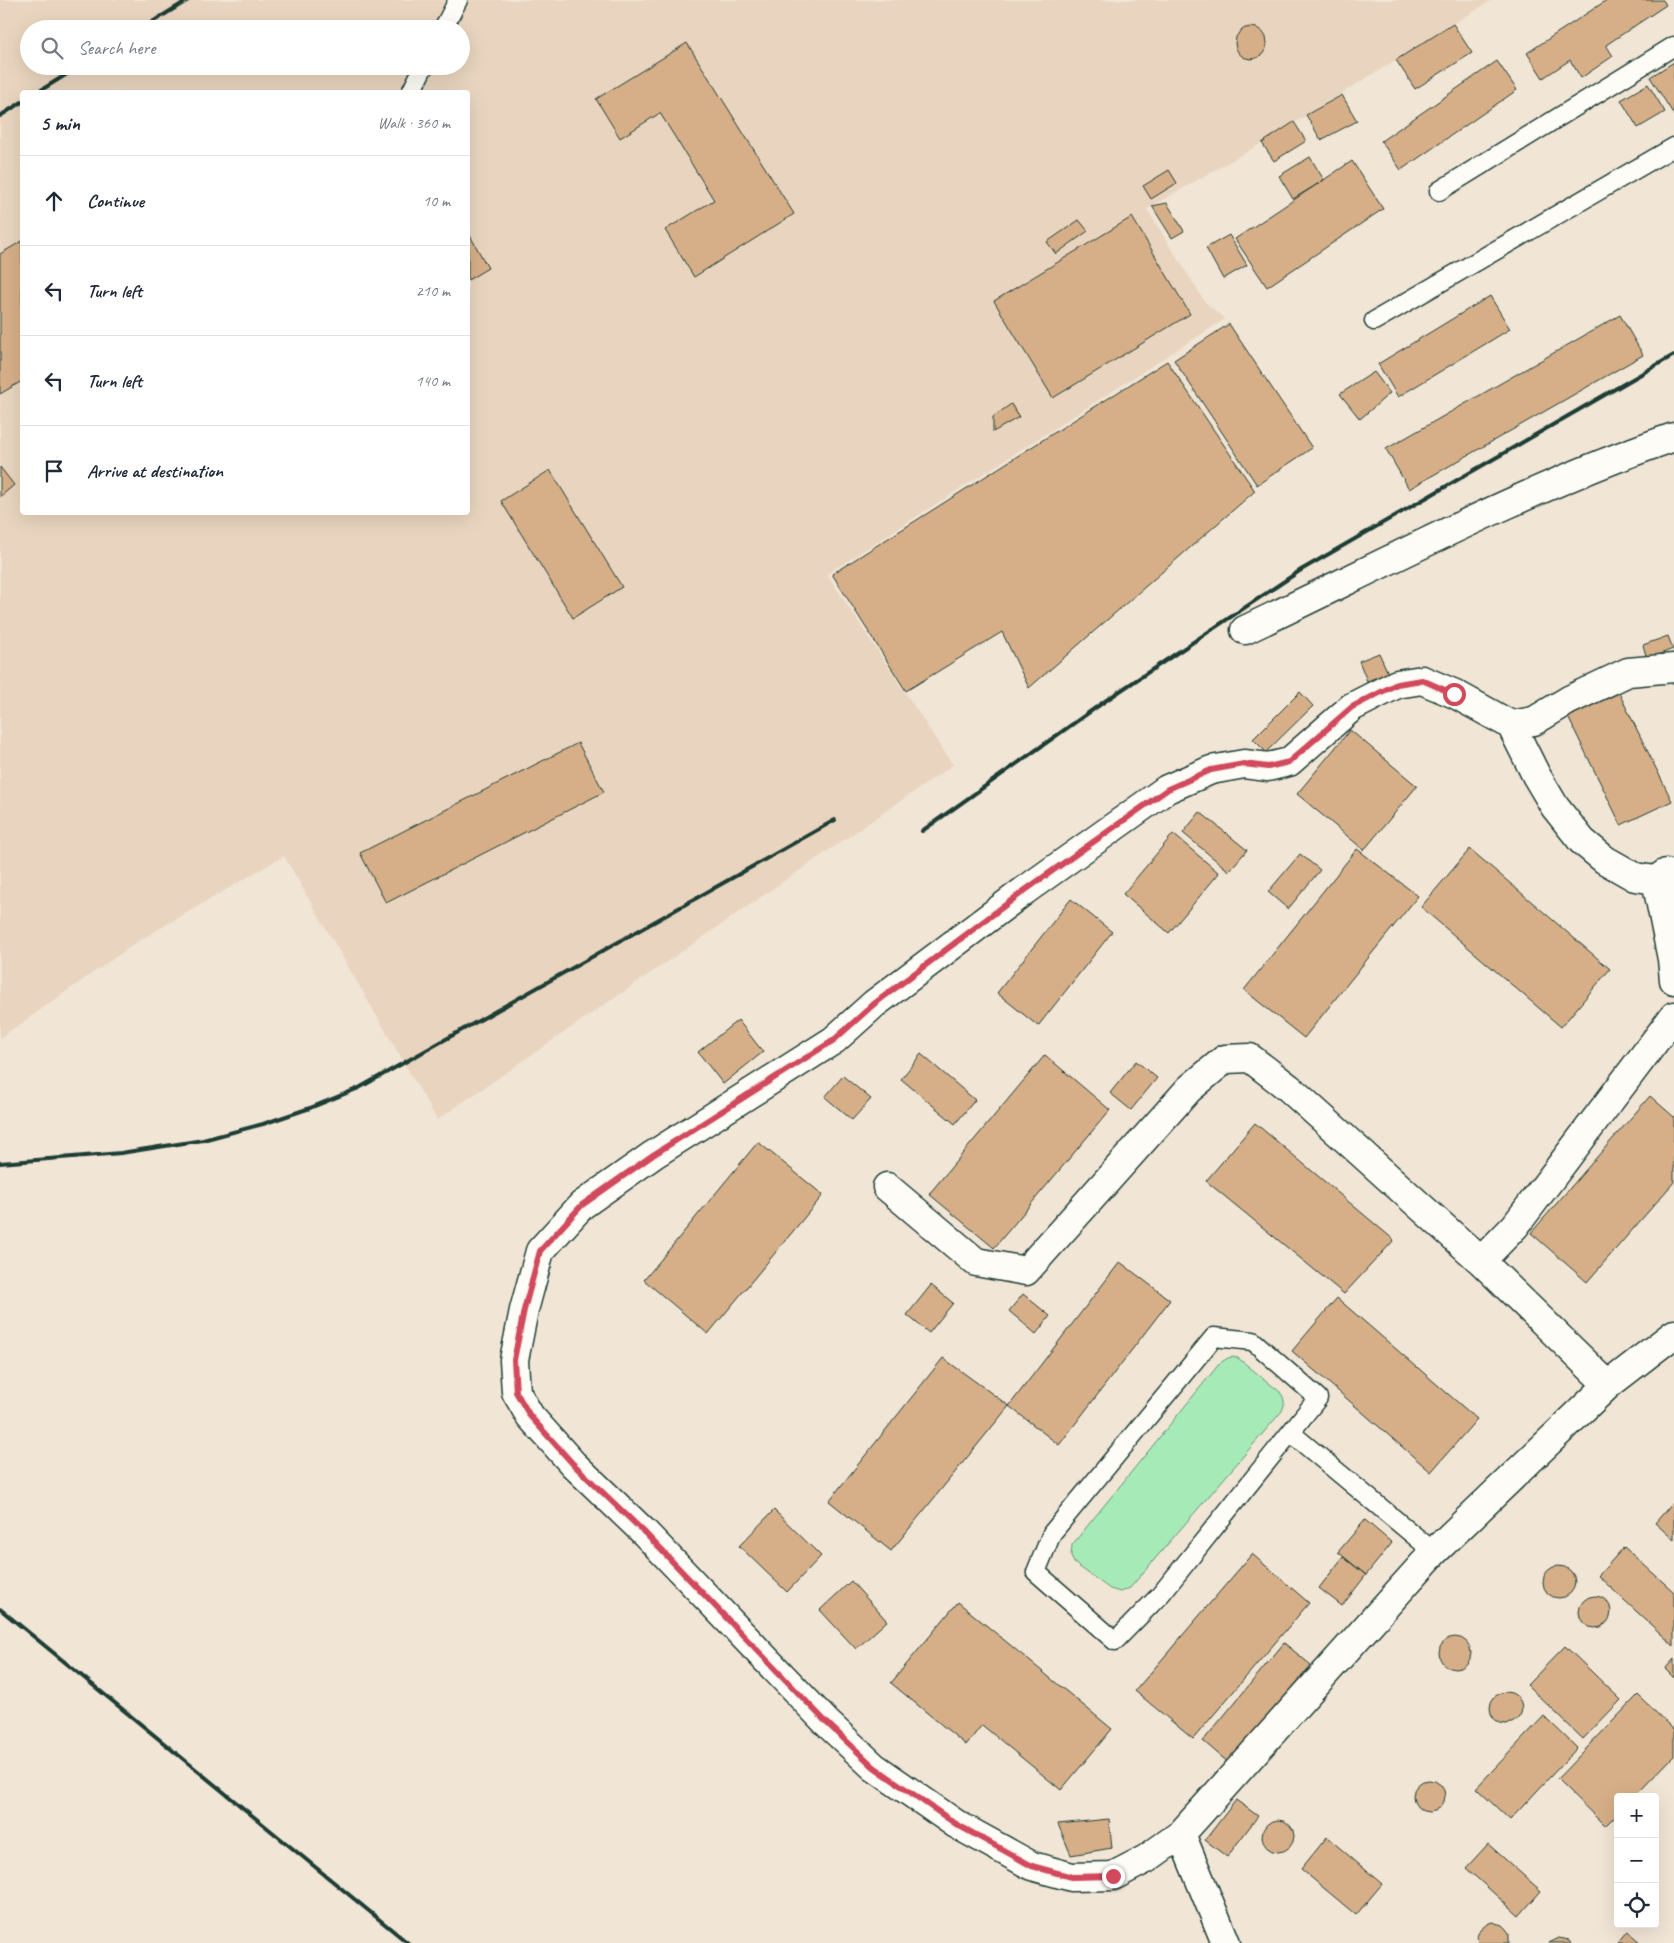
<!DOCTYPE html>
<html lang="en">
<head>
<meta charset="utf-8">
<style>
	body { margin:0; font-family:Caveat,sans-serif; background:#f2f2f3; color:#1f2937 }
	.controls { position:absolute; right:15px; bottom:15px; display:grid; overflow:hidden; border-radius:5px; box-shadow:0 5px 20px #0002 }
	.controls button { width:45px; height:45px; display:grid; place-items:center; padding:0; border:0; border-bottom:1px solid #e0e1e3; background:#fff; color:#1f2937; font:25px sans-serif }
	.stop { position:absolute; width:15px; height:15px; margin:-11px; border:4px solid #d1495b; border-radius:50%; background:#fff }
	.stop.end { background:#d1495b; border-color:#fff; box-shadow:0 1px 5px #0008 }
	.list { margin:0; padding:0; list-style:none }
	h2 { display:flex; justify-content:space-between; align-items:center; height:65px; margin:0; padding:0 20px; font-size:21px }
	h2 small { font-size:16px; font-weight:400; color:#747a83 }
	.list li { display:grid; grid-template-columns:32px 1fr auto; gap:15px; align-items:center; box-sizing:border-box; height:90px; padding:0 20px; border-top:1px solid #e0e1e3 }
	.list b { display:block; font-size:19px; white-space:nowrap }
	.list em { font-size:16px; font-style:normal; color:#747a83 }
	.icon { flex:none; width:28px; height:28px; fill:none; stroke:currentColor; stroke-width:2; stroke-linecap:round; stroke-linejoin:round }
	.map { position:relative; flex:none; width:1674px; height:1943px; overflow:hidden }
	.search { position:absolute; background:#fff; box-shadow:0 5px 20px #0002; left:20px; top:20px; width:450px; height:55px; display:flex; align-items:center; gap:12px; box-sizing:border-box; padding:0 18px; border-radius:28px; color:#747a83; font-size:19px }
	.panel { position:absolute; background:#fff; box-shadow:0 5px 20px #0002; left:20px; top:90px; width:450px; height:425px; border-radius:5px }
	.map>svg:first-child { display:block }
	.built { fill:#e9d5bf; fill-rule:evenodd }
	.green { fill:#a6ebb7; stroke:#629476 }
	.building { fill:#d6af88; stroke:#1f3d34 }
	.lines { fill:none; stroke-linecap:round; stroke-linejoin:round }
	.service-casing { stroke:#1f3d34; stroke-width:21 }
	.minor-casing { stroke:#1f3d34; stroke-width:31 }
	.service { stroke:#fdfcf7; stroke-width:18 }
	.minor { stroke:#fdfcf7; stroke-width:28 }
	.rail { stroke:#1f3d34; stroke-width:4 }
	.route { stroke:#d1495b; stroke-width:6 }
</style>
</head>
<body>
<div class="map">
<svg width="1674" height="1943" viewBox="0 0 1674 1943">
	<rect width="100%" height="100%" fill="#f1e5d6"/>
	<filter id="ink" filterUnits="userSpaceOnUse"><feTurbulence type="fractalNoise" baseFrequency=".02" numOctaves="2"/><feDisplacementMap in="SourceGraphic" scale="10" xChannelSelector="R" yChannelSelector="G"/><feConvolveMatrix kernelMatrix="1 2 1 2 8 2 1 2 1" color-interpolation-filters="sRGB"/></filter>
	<g filter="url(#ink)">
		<path class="built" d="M0,0H1492L1262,143L1147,209L1205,302L1225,319L827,574L953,765L437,1120L284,856L140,940L0,1038ZM29,29H461V66H29ZM22,92H468V512H22Z"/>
		<path class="green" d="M1232,1357L1238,1358L1280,1392C1285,1399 1285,1403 1282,1411L1130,1588L1120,1592L1110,1589L1074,1563L1071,1556L1072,1545L1220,1363L1228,1358Z"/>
		<path class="building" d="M1607,0H1663L1666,5L1606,45L1613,56L1581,78L1570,60L1543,78L1527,53Z
			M1453,24L1472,53L1415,89L1396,60Z
			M1235 43a16 16 0 1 1 32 0a16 16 0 1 1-32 0Z
			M687,43L794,214L694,277L665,230L714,200L660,113L620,138L596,99Z
			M1497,61L1517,90L1401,170L1381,141Z
			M1674,62V115L1650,77Z
			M1648,84L1665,112L1638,128L1621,100Z
			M1342,95L1357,121L1321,140L1306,115Z
			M1294,122L1306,141L1274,161L1262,143Z
			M1310,157L1324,180L1293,199L1279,176Z
			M1352,161L1383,209L1267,287L1235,239Z
			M1169,170L1177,183L1151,199L1143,186Z
			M1167,203L1184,231L1172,238L1152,206Z
			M1132,217L1190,314L1053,398L994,301Z
			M1079,220L1088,231L1056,254L1047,242Z
			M468,232L488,268L468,280Z
			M1229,235L1247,265L1223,279L1206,248Z
			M22,241V381L0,394V254Z
			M1490,296L1510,329L1398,397L1378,364Z
			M1620,315L1643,355L1409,489L1386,449Z
			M1229,324L1312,448L1257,485L1174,360Z
			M1167,361L1255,491L1029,688L1002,632L906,691L832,574Z
			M1374,372L1390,393L1360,419L1340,394Z
			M1011,404L1019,417L993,432V417Z
			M0,467L14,485L0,497Z
			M550,470L622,587L573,618L501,501Z
			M1668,636L1673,649L1647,659L1643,645Z
			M1379,653L1388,673L1367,681L1359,661Z
			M1300,692L1313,706L1266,752L1253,739Z
			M1619,693L1672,801L1621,825L1568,717Z
			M1350,730L1417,786L1364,850L1297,794Z
			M578,743L604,792L386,903L360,853Z
			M1200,812L1247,850L1229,871L1183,833Z
			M1173,834L1219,873L1169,933L1123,894Z
			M1357,849L1418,896L1304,1038L1244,990Z
			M1470,849L1610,969L1561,1027L1421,907Z
			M1300,854L1320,870L1288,909L1268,892Z
			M1071,899L1112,932L1038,1026L997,993Z
			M738,1020L763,1052L723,1084L698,1052Z
			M921,1054L975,1100L955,1124L901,1079Z
			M1045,1055L1110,1110L994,1248L929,1194Z
			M1136,1061L1157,1078L1131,1110L1110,1093Z
			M843,1076L871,1099L852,1120L825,1097Z
			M1650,1096L1674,1117V1182L1587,1282L1531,1233Z
			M1255,1123L1394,1240L1344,1294L1206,1181Z
			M758,1142L823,1195L708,1334L644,1280Z
			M1120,1262L1170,1300L1059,1445L1009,1406Z
			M931,1285L953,1303L929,1333L907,1315Z
			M1023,1294L1050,1316L1036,1334L1009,1311Z
			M1337,1298L1477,1419L1431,1472L1292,1351Z
			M943,1358L1009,1406L891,1551L829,1501Z
			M1674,1501V1540L1655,1523Z
			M774,1510L821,1556L787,1592L739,1546Z
			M1365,1520L1392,1543L1366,1575L1338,1552Z
			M1624,1547L1674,1592V1646L1598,1576Z
			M1252,1554L1309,1603L1193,1739L1135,1691Z
			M1343,1557L1366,1575L1342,1606L1319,1588Z
			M1543 1582a16 16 0 1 1 32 0a16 16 0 1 1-32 0Z
			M851,1581L887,1621L856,1649L820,1610Z
			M1579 1612a16 16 0 1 1 32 0a16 16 0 1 1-32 0Z
			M958,1602L1112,1729L1061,1790L982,1725L966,1745L891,1683Z
			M1439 1653a16 16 0 1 1 32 0a16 16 0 1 1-32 0Z
			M1284,1643L1311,1665L1230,1764L1203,1741Z
			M1565,1646L1621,1700L1583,1739L1527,1685Z
			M1674,1659V1678L1665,1669Z
			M1490 1708a16 16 0 1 1 32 0a16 16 0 1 1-32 0Z
			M1638,1695L1674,1730V1756L1634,1797H1618V1813L1605,1826L1557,1779Z
			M1544,1716L1577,1748L1510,1820L1476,1788Z
			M1413 1796a16 16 0 1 1 32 0a16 16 0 1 1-32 0Z
			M1236,1800L1258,1816L1227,1857L1205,1840Z
			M1109,1819L1112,1848L1071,1855L1058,1824Z
			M1262 1836a16 16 0 1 1 32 0a16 16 0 1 1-32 0Z
			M1327,1837L1382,1884L1356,1915L1301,1869Z
			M1488,1844L1541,1891L1519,1916L1466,1868Z
			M1492,1922L1502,1925L1506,1929L1509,1933V1943H1478L1477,1935L1479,1931L1487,1924Z
			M1627,1931L1641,1943H1617Z
			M1559,1938L1569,1940L1572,1943H1549Z"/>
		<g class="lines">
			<defs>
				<path id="service" d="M443,29L458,0
					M411,92L424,66
					M1439,191L1674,46
					M1374,321L1674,147
					M1214,1337L1253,1341L1318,1398L1161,1594L1115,1641L1036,1572L1052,1533Z
					M1291,1433L1434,1552"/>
				<path id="minor" d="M1245,630C1386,563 1526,488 1674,437
					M1674,668L1628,672L1569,700L1534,721L1511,725L1455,694L1422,680L1397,684L1352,707L1289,762L1268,767L1244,764L1211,770L1167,789L1024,891L874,1004L834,1040L653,1155L582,1205L540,1251L524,1310L514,1360L516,1392L530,1416L573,1464L645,1533L826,1722L874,1767L956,1824L1032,1866L1072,1877L1113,1876L1146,1859L1181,1834L1434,1552L1608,1385L1674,1334
					M1511,725L1536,775L1555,807L1582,841L1605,860L1635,877L1656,880L1674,891
					M1666,873L1656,880L1672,959L1674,980
					M887,1187L976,1262L1026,1271L1189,1089L1225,1059L1250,1058L1289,1088L1481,1261
					M1608,1385L1481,1261L1515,1226L1674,1016
					M1181,1834L1226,1943"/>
			</defs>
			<use href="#service" class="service-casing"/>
			<use href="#minor" class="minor-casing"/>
			<use href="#service" class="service"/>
			<use href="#minor" class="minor"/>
			<path class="rail" d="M141,29L188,0
				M38,92L80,66
				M0,116L22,102
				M922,831L1108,699L1301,570L1674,355
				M0,1163L121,1153L203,1140L263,1124L310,1108L359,1088L835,820
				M0,1609L408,1943"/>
		</g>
	</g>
	<g class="lines" filter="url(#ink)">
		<path class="route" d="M1113,1876L1072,1877L1032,1866L956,1824L874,1767L826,1722L645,1533L573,1464L530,1416L516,1392L514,1360L524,1310L540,1251L582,1205L653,1155L834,1040L874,1004L1024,891L1168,789L1211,770L1244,764L1268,767L1289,762L1352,707L1397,684L1422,680L1454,694"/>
	</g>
</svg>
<div class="controls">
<button>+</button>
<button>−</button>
<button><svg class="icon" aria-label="locate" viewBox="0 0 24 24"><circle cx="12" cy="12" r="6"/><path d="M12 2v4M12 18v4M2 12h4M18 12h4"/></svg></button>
</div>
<div class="stop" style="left:1454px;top:694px"></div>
<div class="stop end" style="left:1113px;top:1876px"></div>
<div class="search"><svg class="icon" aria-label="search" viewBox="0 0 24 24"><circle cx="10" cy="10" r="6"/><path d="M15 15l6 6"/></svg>Search here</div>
<section class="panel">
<h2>5 min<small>Walk · 360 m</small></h2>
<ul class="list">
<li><svg class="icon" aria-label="ahead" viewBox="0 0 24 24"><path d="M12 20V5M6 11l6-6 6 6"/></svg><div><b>Continue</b></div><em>10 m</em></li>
<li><svg class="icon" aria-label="left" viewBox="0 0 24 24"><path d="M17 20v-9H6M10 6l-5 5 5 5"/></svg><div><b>Turn left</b></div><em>210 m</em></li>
<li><svg class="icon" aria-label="left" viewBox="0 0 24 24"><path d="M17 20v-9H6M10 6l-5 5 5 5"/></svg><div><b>Turn left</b></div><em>140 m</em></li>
<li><svg class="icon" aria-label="arrive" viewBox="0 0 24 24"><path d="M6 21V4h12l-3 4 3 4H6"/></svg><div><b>Arrive at destination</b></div></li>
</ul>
</section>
</div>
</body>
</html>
